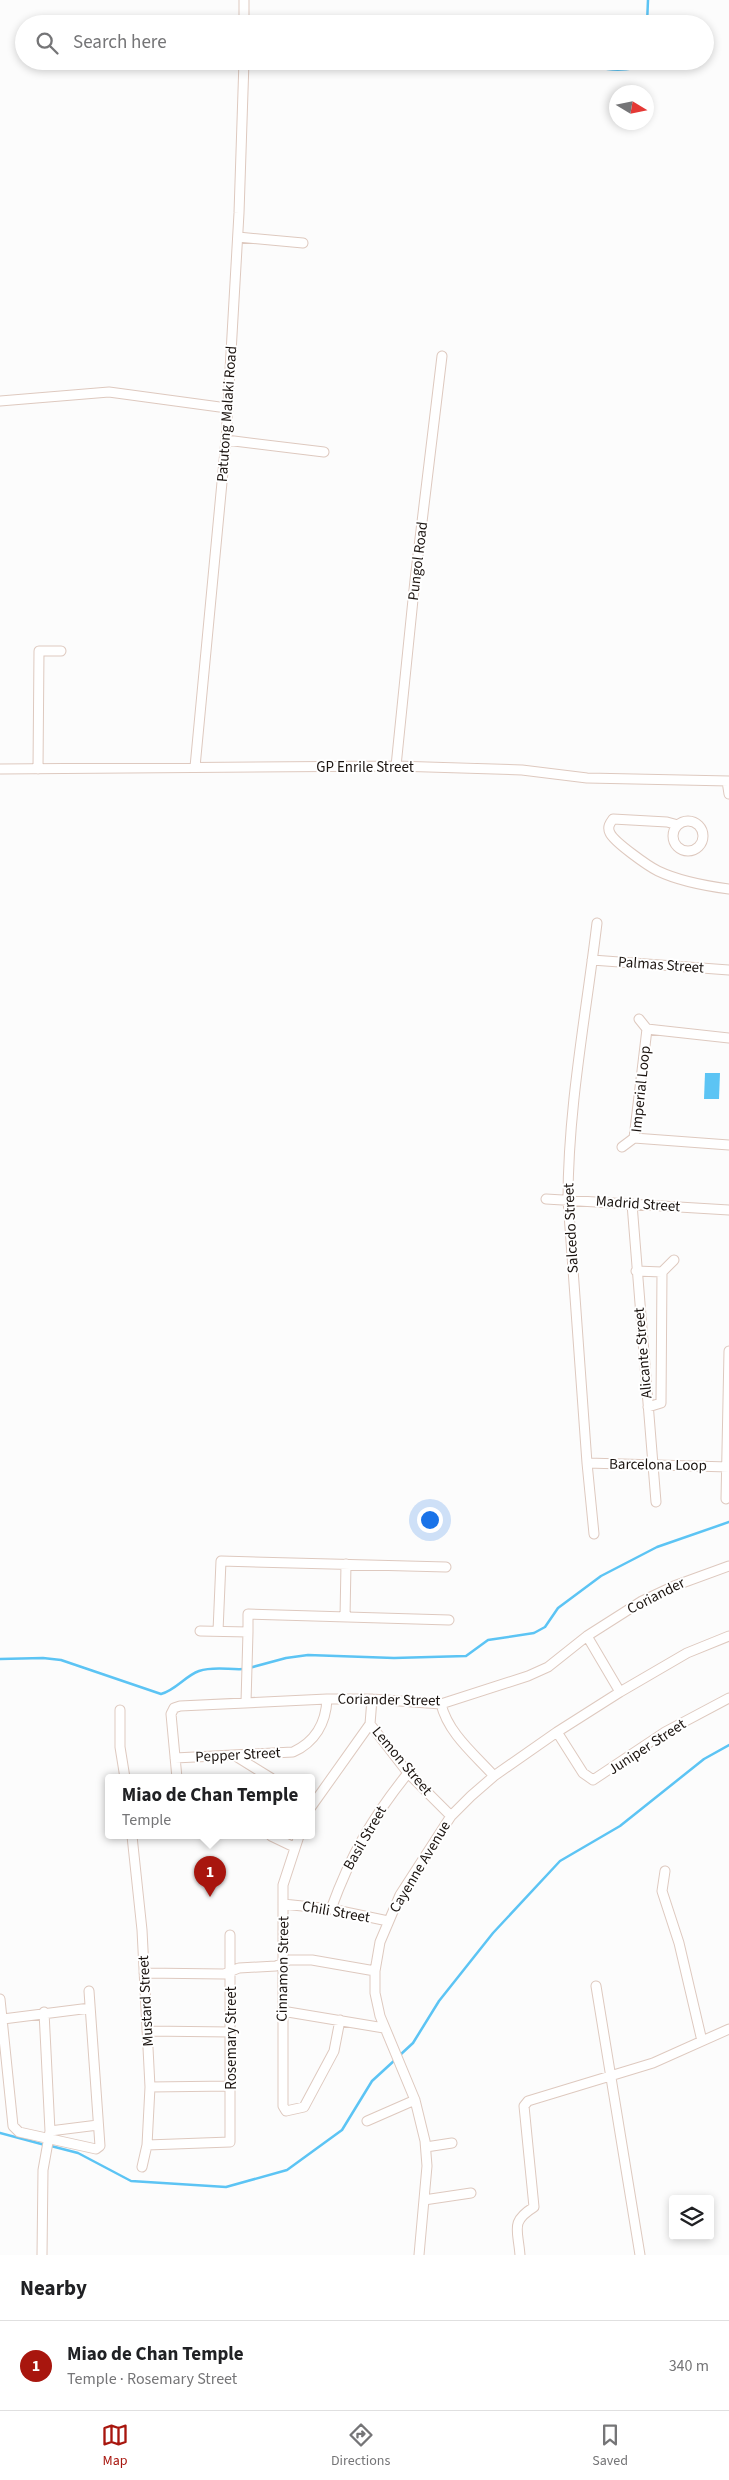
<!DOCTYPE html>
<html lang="en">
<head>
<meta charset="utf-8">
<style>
	body { margin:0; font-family:"Source Sans 3",sans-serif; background:#f6f6f6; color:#202124 }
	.controls { position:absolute; right:15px; bottom:15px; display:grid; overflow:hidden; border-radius:5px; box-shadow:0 2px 8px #0003 }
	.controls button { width:45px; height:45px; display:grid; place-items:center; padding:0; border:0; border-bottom:1px solid #e0e0e0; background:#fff; color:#202124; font:25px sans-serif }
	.compass { position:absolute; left:609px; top:85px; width:45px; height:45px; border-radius:50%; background:#fff; box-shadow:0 2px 8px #0003; rotate:100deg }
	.you { position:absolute; left:429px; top:1519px; width:18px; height:18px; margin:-12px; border:4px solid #fff; border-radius:50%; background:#1a73e8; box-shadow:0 0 0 8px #1a73e833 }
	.badge { display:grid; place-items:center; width:32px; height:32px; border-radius:50%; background:#a8160e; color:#fff; font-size:16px; font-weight:700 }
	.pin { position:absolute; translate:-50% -41px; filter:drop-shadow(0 1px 2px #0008) }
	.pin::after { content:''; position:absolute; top:26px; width:18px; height:15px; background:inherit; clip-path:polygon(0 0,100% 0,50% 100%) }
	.popup { position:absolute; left:105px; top:1774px; width:210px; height:65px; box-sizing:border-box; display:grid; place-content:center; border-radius:5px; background:#fff; filter:drop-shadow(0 1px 4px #0005); font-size:16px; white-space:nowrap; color:#757577 }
	.popup b { font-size:19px; color:#202124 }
	.popup::after { content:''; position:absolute; left:50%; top:100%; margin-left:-10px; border:10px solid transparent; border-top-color:#fff }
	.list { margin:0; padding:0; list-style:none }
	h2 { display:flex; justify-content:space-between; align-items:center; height:65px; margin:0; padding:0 20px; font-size:21px }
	h2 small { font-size:16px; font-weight:400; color:#757577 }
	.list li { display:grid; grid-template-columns:32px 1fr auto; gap:15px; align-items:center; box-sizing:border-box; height:90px; padding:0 20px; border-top:1px solid #e0e0e0 }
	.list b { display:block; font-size:19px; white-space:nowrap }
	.list p { margin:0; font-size:16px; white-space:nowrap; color:#757577 }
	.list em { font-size:16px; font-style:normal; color:#757577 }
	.icon { flex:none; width:28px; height:28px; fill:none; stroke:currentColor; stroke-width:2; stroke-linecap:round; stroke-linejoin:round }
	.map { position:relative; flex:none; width:729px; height:2255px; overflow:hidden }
	.search { position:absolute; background:#fff; box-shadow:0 2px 8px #0003; left:15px; right:15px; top:15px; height:55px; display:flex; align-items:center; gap:12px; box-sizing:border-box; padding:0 18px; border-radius:28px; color:#757577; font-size:19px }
	.sheet { height:155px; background:#fff }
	nav { display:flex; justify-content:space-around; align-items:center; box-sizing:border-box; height:70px; border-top:1px solid #e0e0e0; background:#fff; font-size:14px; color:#757577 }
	nav a { display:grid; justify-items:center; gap:2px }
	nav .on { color:#a8160e }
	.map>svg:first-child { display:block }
	.water { fill:#5cc4f4 }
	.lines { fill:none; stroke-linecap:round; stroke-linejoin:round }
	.stream { stroke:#5cc4f4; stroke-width:2.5 }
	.minor-casing { stroke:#dec9bf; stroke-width:11 }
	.minor { stroke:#fff; stroke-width:9 }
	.labels { text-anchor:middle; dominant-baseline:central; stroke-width:4; stroke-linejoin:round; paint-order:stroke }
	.street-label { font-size:15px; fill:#1c1511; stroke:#fff }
</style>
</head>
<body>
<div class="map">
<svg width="729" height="2255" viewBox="0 0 729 2255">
	<rect width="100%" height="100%" fill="#fcfcfc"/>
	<path class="water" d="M705,1073H720L719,1099H704Z"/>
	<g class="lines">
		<path class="stream" d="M647,24L648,0
			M581,61C601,69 614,72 635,68L639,61
			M0,1659L43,1658L61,1660L161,1694C176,1690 185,1676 199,1671C214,1666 229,1670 244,1669
			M249,1668L286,1658L308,1655L394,1658L466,1656L488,1640L534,1633L545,1627L558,1608L601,1576L657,1547L729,1522
			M400,2055L413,2043L439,2001L493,1933L560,1861L620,1826L704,1759L729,1745
			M0,2133L45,2145
			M51,2146L78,2153L131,2181L226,2187L287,2170L342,2130L372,2081L396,2059"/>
		<defs>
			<path id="minor" d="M244,0V24
				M238,237L303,243
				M0,401L109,392L227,408
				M226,440L324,452
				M396,766L415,580L442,356
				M195,767L226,440L239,213L244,61
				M0,769L396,766L522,770L587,778L729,781
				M38,769L39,651H61
				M727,781L729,794
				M673 836a15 15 0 1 1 30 0a15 15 0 1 1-30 0Z
				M678,825L667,822L613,819C610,823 607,827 610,833C614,842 648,866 658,871C679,881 706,886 729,889
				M592,960L729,970
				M639,1019L647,1029
				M647,1029L729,1038
				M634,1138L647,1029
				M634,1138L729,1145
				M622,1147L634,1138
				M546,1199L729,1210
				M632,1204L656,1502
				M636,1271L662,1272L661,1403L648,1407
				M662,1272L674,1260
				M587,1463L729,1467
				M726,1499L729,1351
				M594,1534L587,1463L568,1200C568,1107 586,1015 597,923
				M345,1617L346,1564
				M200,1631L248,1632L246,1702
				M218,1631L221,1561L446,1567
				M248,1632V1614L449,1620
				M587,1636L620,1692
				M372,1699L370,1724L408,1773L451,1816
				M441,1704C448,1733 474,1754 494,1776
				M120,1710V1747L125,1778
				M557,1732L583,1773L593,1780L665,1732L729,1698
				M234,1755L271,1778
				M175,1758L293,1752C315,1742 326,1723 327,1699
				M177,1778L171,1714L174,1708L180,1706L327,1699H372L441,1704L528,1676L548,1667L587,1636L642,1601L674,1586L729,1566
				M311,1807L370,1724
				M132,1836L142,1930L150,2087L147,2145L142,2167
				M271,1836L294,1847
				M299,1836L283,1885V2106L286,2111L304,2107L334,2051L340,2020
				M665,1871L662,1891L679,1943L702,2041
				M283,1904L331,1909L388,1921
				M331,1909C351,1854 372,1818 408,1773
				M144,1973L224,1974L239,1968L276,1966L289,1960H312L375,1971
				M596,1986L640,2255
				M0,1999L13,2126L19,2132L96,2149L100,2146L89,1991
				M282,2011L384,2028
				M3,2019L90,2008
				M147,2031L231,2032
				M150,2087L231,2086
				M367,2121L415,2100
				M50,2131L98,2125
				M147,2145L230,2142V1935
				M426,2147L452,2143
				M424,2200L471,2193
				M42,2255L43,2170L50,2131L44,2012
				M419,2255L427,2166L425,2141L415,2100L380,2016L375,1993V1971L380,1942L400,1895L451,1816L471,1796L494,1776L557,1732L620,1692L687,1653L729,1636
				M520,2255C518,2229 510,2222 534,2207L524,2106L528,2101L653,2063L729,2029"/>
		</defs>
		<use href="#minor" class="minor-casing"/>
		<use href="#minor" class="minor"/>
	</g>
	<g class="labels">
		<g class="street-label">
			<text transform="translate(227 414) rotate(-86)">Patutong Malaki Road</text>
			<text transform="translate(418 561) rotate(-83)">Pungol Road</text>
			<text x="365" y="767">GP Enrile Street</text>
			<text transform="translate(661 965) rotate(4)">Palmas Street</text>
			<text transform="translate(641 1089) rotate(-84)">Imperial Loop</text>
			<text transform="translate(638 1204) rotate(4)">Madrid Street</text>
			<text transform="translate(571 1228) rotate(-93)">Salcedo Street</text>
			<text transform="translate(643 1353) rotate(-95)">Alicante Street</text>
			<text transform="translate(658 1465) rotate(1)">Barcelona Loop</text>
			<text transform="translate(656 1596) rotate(-27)">Coriander</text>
			<text transform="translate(389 1700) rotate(1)">Coriander Street</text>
			<text transform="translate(647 1747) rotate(-33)">Juniper Street</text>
			<text transform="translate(238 1755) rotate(-3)">Pepper Street</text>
			<text transform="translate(402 1761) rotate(50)">Lemon Street</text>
			<text transform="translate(365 1838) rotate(-60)">Basil Street</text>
			<text transform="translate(420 1867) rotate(-59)">Cayenne Avenue</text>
			<text transform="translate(336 1912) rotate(10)">Chili Street</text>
			<text transform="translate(283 1969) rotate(-89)">Cinnamon Street</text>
			<text transform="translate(146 2001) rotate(-93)">Mustard Street</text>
			<text transform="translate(231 2038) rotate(-90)">Rosemary Street</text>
		</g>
	</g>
</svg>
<div class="controls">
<button><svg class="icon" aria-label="layers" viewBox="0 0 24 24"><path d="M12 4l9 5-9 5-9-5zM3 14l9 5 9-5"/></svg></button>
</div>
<svg class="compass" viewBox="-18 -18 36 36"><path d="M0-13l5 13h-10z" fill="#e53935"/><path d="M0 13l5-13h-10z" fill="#757577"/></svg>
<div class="you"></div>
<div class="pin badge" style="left:210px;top:1897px">1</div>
<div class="popup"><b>Miao de Chan Temple</b>Temple</div>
<div class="search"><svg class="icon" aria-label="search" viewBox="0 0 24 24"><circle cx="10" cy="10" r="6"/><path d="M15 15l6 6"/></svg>Search here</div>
</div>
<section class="sheet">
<h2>Nearby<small></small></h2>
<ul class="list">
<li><span class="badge">1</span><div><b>Miao de Chan Temple</b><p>Temple · Rosemary Street</p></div><em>340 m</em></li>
</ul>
</section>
<nav>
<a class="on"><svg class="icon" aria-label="map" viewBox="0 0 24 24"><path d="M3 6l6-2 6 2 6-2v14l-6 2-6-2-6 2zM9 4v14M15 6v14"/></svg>Map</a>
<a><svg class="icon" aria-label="directions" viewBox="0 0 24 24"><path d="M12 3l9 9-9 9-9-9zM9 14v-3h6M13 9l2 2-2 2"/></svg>Directions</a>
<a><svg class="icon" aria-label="saved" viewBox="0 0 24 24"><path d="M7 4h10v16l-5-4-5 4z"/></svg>Saved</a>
</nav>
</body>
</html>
